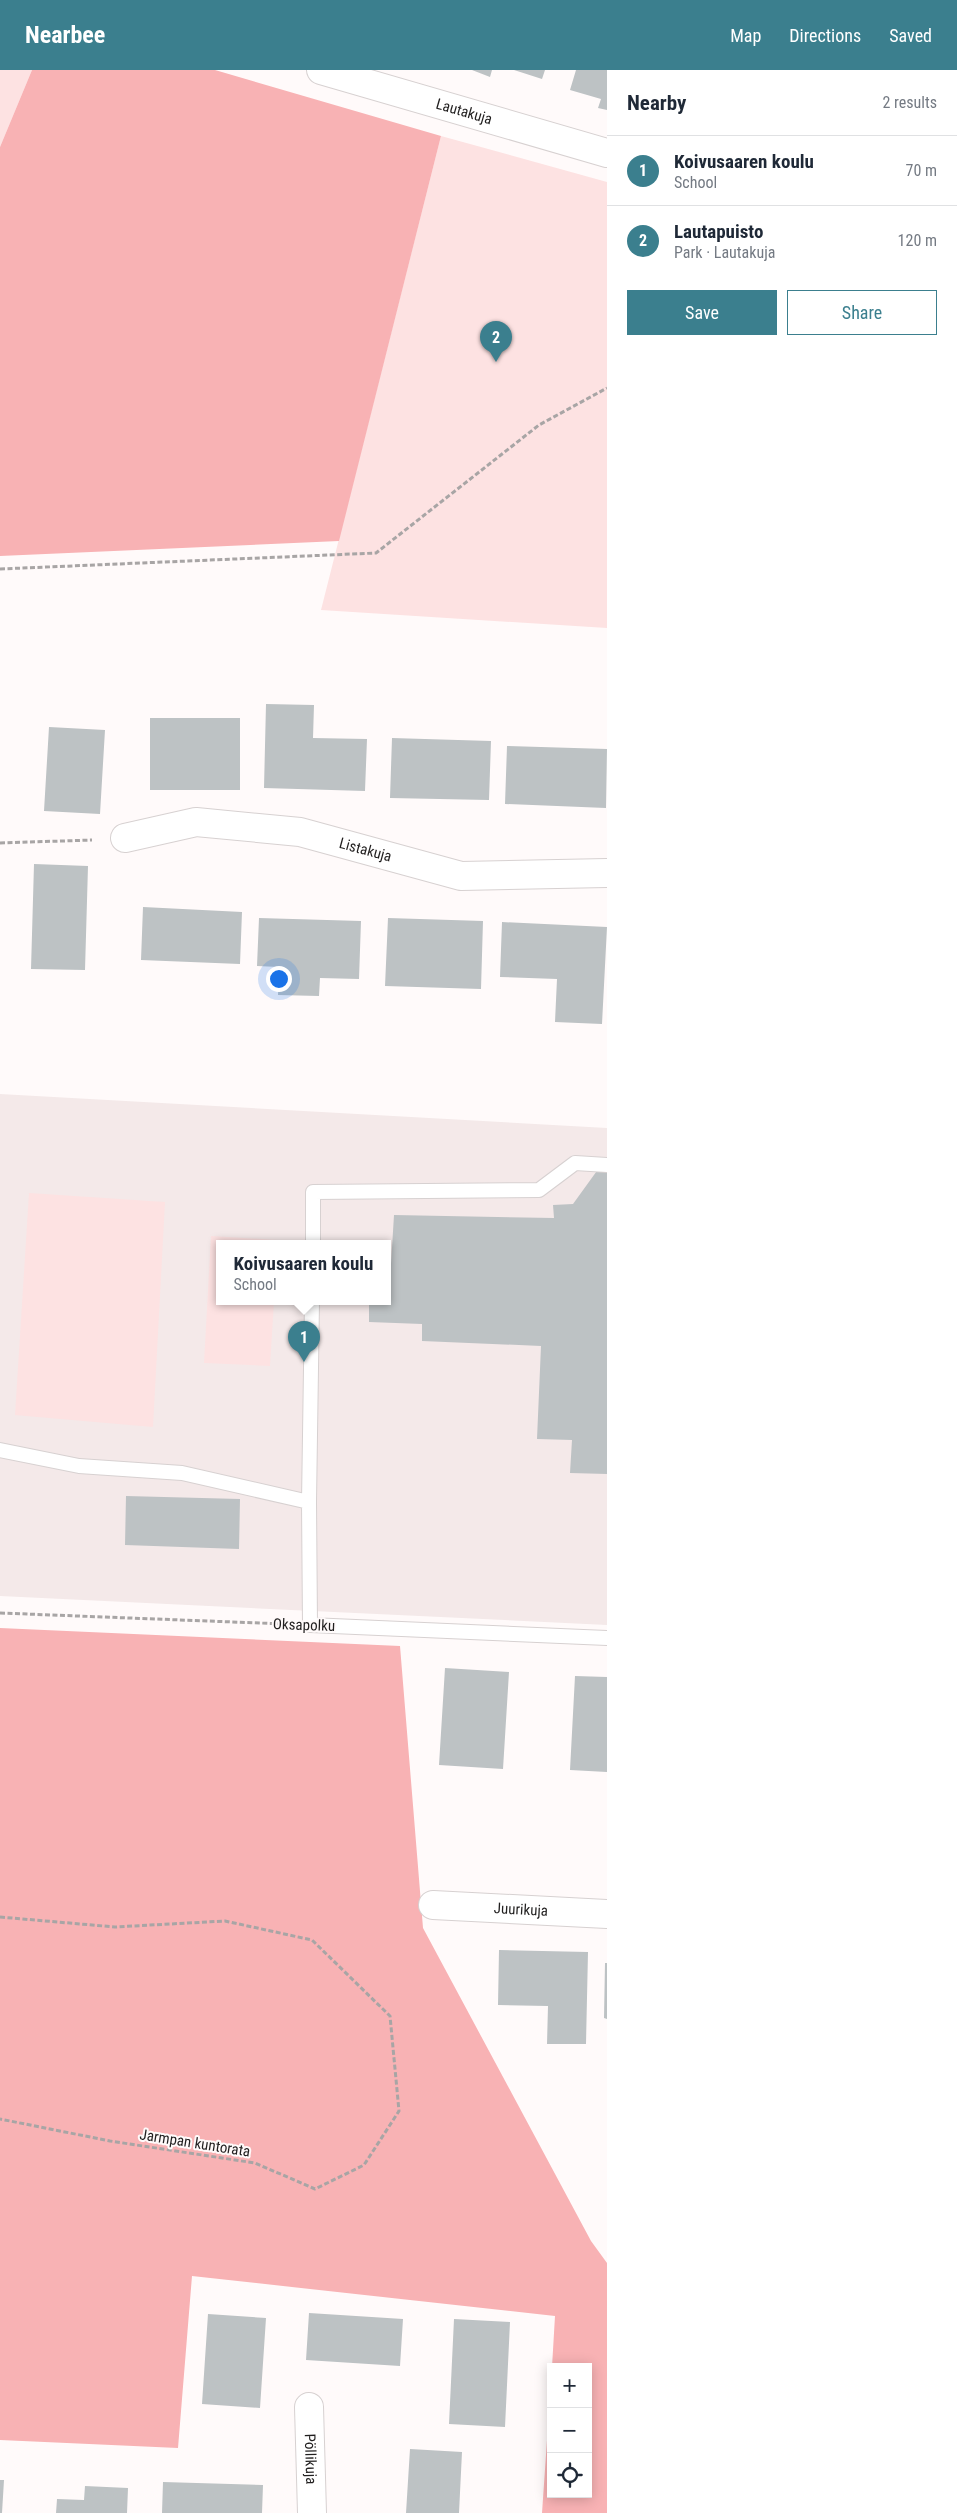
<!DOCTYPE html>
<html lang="en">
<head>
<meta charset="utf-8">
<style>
	body { margin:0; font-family:"Roboto Condensed",sans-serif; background:#f6f6f7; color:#1f2937 }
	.controls { position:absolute; right:15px; bottom:15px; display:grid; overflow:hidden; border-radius:0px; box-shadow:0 2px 12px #0003 }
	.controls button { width:45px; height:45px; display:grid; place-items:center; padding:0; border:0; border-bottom:1px solid #e0e1e3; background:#fff; color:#1f2937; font:25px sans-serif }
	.you { position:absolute; left:278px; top:908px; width:18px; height:18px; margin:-12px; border:4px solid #fff; border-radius:50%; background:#1a73e8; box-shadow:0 0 0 8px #1a73e833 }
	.badge { display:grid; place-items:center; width:32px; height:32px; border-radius:50%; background:#3b7f8e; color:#fff; font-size:16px; font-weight:700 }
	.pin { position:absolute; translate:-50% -41px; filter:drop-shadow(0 1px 2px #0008) }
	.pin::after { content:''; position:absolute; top:26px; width:18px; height:15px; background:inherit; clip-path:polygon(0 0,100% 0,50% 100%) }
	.popup { position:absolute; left:216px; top:1170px; width:175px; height:65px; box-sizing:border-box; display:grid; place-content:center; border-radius:0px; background:#fff; filter:drop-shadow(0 1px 4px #0005); font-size:16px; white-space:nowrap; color:#747a83 }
	.popup b { font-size:19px; color:#1f2937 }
	.popup::after { content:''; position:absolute; left:50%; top:100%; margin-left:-10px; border:10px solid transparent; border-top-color:#fff }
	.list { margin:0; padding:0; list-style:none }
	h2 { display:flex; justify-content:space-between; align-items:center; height:65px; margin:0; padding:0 20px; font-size:21px }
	h2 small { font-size:16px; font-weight:400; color:#747a83 }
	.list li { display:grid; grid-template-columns:32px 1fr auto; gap:15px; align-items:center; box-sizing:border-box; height:70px; padding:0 20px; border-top:1px solid #e0e1e3 }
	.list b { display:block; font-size:19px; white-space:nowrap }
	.list p { margin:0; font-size:16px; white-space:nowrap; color:#747a83 }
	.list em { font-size:16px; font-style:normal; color:#747a83 }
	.actions { display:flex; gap:10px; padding:15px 20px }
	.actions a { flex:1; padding:11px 0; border:1px solid #3b7f8e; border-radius:0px; text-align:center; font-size:18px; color:#3b7f8e }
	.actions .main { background:#3b7f8e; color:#fff }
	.icon { flex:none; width:28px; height:28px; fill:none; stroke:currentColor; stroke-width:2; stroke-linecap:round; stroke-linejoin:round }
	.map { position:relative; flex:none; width:607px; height:2443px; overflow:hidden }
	header { display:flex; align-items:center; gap:30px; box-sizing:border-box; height:70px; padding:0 25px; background:#3b7f8e; color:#fff }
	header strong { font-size:24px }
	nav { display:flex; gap:28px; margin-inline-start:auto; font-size:18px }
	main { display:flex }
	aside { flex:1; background:#fff }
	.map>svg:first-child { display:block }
	.built { fill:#f4e9e9; fill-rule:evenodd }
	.green { fill:#fde2e2 }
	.forest { fill:#f8b2b4 }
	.building { fill:#bdc2c4 }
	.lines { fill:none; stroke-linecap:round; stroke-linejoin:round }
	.service-casing { stroke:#d7d1d1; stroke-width:16 }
	.minor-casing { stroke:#d7d1d1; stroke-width:30 }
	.path { stroke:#a8a5a5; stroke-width:3; stroke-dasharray:5 2.5; stroke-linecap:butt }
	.service { stroke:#fff; stroke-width:14 }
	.minor { stroke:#fff; stroke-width:28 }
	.labels { text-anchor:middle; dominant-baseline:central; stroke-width:4; stroke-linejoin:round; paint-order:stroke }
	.street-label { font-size:15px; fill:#211f1f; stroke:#fffafa }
</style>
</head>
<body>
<header>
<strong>Nearbee</strong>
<nav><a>Map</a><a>Directions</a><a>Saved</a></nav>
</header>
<main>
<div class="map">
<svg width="607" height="2443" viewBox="0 0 607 2443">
	<rect width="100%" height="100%" fill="#fffafa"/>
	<path class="built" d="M0,1024L607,1058V1555L0,1526ZM220,1173H388V1231H220Z"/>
	<path class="green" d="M0,0H32L0,77Z
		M441,66L607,112V558L321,540Z
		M29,1123L165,1132L153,1357L15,1345Z
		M211,1166L277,1170V1173H220V1231H274L270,1296L204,1293Z"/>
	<path class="forest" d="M32,0H215L441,66L339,471L0,486V77Z
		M0,1558L400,1576L423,1858L591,2171L607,2193V2443H542L551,2312V2424H588V2297H552L555,2246L192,2206L178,2378L0,2370Z"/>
	<path class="building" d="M472,0H492L490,7Z
		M514,0H545L542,9Z
		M576,0H607V40L598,38L601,29L570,20Z
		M266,634L314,635L313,668L367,669L365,721L264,718Z
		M150,648H240V720H150Z
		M49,657L105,660L100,744L44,741Z
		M392,668L491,671L489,730L390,728Z
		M507,676L607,679L606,738L505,734Z
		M34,794L88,796L85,900L31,899Z
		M143,837L242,842L240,894L141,890Z
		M259,848L361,851L359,909L320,908L319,926L278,925L279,897L257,896Z
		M388,848L483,851L481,919L385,916Z
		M502,852L607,857L602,954L555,952L557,909L500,907Z
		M599,1098L607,1103V1404L570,1403L572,1370L537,1369L541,1276L422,1271V1254L369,1252V1231H388V1194H391L394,1145L554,1148L553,1135L573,1134Z
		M126,1426L240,1429L239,1479L125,1475Z
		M445,1598L509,1602L503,1699L439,1695Z
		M575,1606L607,1607V1702L570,1700Z
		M499,1880L588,1882L586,1974H547L548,1936L498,1935Z
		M605,1893H607V1949L604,1948Z
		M309,2243L403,2249L400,2296L306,2290Z
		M208,2244L266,2248L260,2338L202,2334Z
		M454,2249L510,2252L505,2357L449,2354Z
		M410,2379L462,2382L459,2443H406Z
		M0,2410H4L2,2443H0Z
		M163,2412L263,2415L262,2443H162Z
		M85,2416L128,2418L127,2443H56L57,2429L84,2430Z"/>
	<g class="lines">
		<defs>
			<path id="service" d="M313,1173V1122L539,1120L575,1093L607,1095
				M312,1231L309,1432L310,1555L607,1568
				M0,1380L79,1396L182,1403L309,1432"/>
			<g id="minor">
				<path id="s1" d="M321,0L607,83"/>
				<path id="s2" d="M125,768L196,752L300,762L461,806L607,803"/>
				<path id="s3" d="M433,1835L607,1844"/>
				<path id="s4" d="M309,2337L312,2443"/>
			</g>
		</defs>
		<use href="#service" class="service-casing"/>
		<use href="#minor" class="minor-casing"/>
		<path class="path" d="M0,499L376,483L539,355L607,318
			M0,773L92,770
			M0,1543L285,1554
			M0,1847L115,1857L225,1851L312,1870L390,1946L399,2041L364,2095L315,2119L255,2093L110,2071L0,2049"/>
		<use href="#service" class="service"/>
		<use href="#minor" class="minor"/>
	</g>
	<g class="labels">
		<g class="street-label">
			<text stroke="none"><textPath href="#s1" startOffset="149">Lautakuja</textPath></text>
			<text stroke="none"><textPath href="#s2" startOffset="245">Listakuja</textPath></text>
			<text transform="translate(304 1555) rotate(2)">Oksapolku</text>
			<text stroke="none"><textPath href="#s3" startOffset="88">Juurikuja</textPath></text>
			<text transform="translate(195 2073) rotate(9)">Jarmpan kuntorata</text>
			<text stroke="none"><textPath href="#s4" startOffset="52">Pöllikuja</textPath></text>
		</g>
	</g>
</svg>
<div class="controls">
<button>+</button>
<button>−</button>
<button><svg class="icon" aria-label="locate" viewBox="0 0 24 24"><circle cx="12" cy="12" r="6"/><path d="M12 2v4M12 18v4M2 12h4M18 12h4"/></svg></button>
</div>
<div class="you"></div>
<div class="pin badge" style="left:304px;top:1292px">1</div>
<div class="popup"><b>Koivusaaren koulu</b>School</div>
<div class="pin badge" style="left:496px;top:292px">2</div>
</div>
<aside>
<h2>Nearby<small>2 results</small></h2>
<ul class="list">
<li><span class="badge">1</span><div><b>Koivusaaren koulu</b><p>School</p></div><em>70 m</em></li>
<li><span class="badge">2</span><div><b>Lautapuisto</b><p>Park · Lautakuja</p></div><em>120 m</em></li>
</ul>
<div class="actions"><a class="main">Save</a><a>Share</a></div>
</aside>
</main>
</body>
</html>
